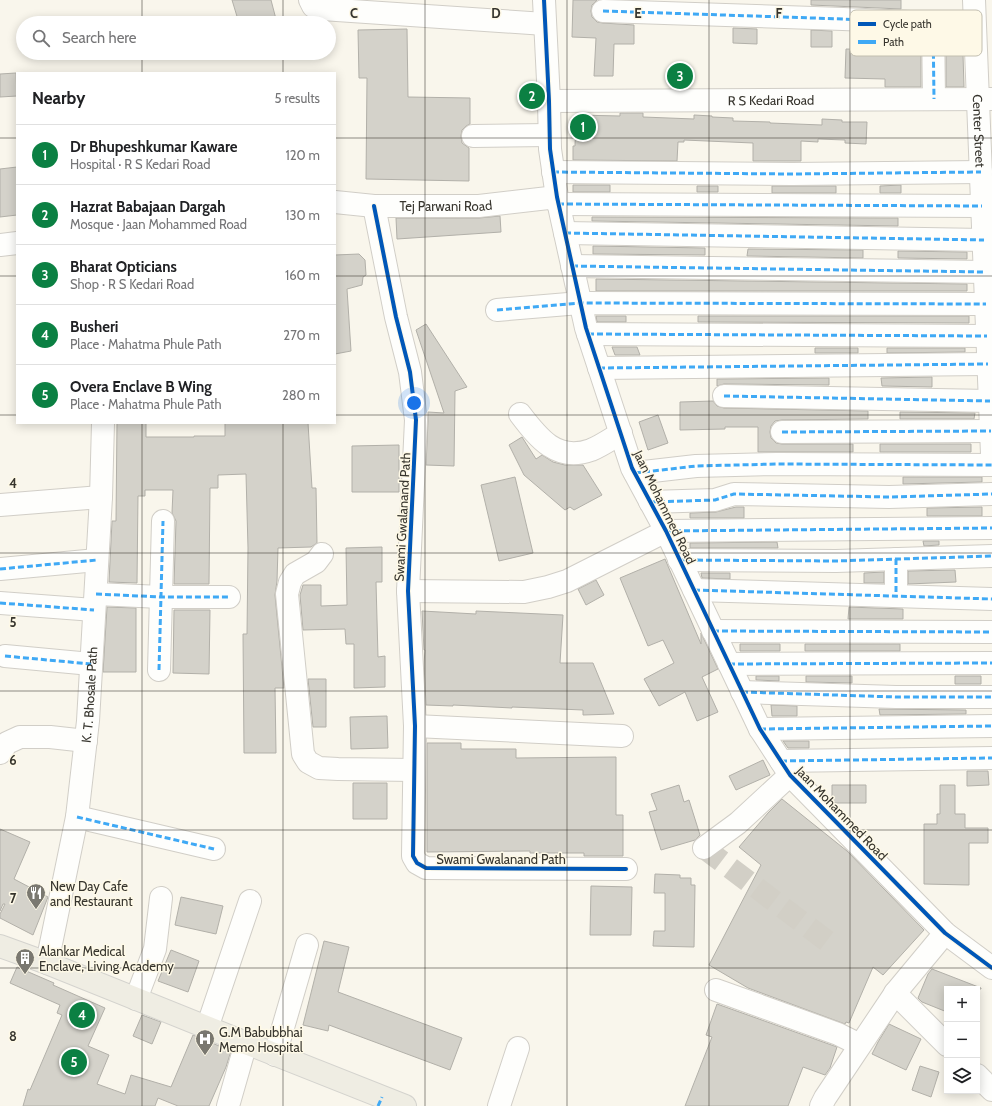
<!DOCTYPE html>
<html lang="en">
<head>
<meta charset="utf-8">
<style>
	body { margin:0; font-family:Cabin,sans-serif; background:#f6f6f6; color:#202124 }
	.controls { position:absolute; right:12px; bottom:12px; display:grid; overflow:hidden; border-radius:0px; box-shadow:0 2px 10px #0003 }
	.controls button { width:36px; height:36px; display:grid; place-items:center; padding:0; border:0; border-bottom:1px solid #e0e0e0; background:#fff; color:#202124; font:20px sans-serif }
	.you { position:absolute; left:414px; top:403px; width:14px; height:14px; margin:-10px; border:3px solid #fff; border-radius:50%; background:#1a73e8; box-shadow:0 0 0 6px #1a73e833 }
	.badge { display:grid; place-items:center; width:26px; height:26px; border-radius:50%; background:#0b8043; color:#fff; font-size:13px; font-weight:700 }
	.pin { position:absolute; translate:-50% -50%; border:2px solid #fff; box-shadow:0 1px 4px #0006 }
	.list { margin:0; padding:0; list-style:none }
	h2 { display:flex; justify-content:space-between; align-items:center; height:52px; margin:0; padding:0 16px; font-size:17px }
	h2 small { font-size:13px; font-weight:400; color:#757577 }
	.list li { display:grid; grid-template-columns:26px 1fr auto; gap:12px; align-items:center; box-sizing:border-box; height:60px; padding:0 16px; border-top:1px solid #e0e0e0 }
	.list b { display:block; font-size:15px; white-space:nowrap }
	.list p { margin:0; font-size:13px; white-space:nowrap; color:#757577 }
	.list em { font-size:13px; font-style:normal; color:#757577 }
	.icon { flex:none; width:22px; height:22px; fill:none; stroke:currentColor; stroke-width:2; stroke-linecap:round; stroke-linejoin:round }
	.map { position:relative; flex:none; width:992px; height:1106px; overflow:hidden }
	.search { position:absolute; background:#fff; box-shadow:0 2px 10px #0003; left:16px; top:16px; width:320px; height:44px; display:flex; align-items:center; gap:10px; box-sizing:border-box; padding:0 14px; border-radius:22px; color:#757577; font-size:15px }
	.panel { position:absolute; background:#fff; box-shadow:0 2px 10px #0003; left:16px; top:72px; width:320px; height:352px; border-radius:0px }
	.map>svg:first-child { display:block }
	.building { fill:#d4d2ca; stroke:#b2b0a9 }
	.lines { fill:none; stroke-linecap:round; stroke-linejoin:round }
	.minor-tunnel { stroke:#d2cfc6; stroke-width:22; stroke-dasharray:22 11; stroke-linecap:butt }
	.minor-casing { stroke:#d1cec7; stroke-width:24 }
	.major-casing { stroke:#d4d3ce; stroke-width:24 }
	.minor { stroke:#fefefc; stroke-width:22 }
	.major { stroke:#efede3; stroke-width:22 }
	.quiet { stroke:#3fa9f5; stroke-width:3; stroke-dasharray:6 3; stroke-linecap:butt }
	.cycleway-casing { stroke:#fef9e7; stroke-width:6 }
	.cycleway { stroke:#0057b8; stroke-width:4 }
	.grid { fill:none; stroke:#36342d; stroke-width:1; stroke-opacity:0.55 }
	.labels { text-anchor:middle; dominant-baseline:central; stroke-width:3; stroke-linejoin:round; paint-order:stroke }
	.street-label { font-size:13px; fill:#36342d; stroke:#fef9e7 }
	.poi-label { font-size:13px; fill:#36342d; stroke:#fef9e7; text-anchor:start }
	.key { fill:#fef9e7; stroke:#c2beaf; stroke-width:1 }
	.key-label { font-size:11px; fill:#36342d }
	.grid-label { font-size:13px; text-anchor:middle; font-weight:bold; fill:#36342d; stroke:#fef9e7; stroke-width:3; stroke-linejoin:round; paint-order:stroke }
</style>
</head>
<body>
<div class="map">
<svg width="992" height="1106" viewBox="0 0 992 1106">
	<rect width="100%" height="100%" fill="#f9f6ec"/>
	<path class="building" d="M232,0H271L277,23H239Z
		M573,0H597L592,5L591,11L592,17L597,22L603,23L634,25V44H614L613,76H594L596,38L572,37Z
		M811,0H901V9L811,5Z
		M946,23H962L964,87H946Z
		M733,28L757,29V44L733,43Z
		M407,29L408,97L470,98V124L466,126L462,130L461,136L462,143L469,148V181L366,179L367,78H359L358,30Z
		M811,30L832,31V47H811Z
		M886,33L921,35V87H885V79L845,78L846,49L886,50Z
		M16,73L17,96L0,97V74Z
		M620,113H643V117L694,119V115L712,116V117L733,118V121L770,122V123L822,125V119L842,120V122H867L866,144L845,143V140L818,139V142L801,141V161H753V143L684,140V142H678L677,161L573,160V146H575L576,115L620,116Z
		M17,167V215L0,217V169Z
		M573,185H610V192H573Z
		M901,185V193H880V186Z
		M697,186H718V192H697Z
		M772,186H836V193H772Z
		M500,216L501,232L397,239L396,218H479Z
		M592,217L898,218V226L592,221Z
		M593,246L705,248V255L593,254Z
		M748,249L863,250V258L747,256Z
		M898,251L967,252V259L898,258Z
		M359,254L365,260L366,275L363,277L362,285L347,289L351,351L335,354V255Z
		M596,279L967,284V291H596Z
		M596,316H626V322H597Z
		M698,316H969V323L698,322Z
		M426,324L467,387L455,391L454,466L426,465L428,421V412L444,413L416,330Z
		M612,347H637L640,355H615Z
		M815,348H858V353H815Z
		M887,348H965V352L887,353Z
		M932,377V387L882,386L881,378Z
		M829,378V385L724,384L717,386V379Z
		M713,401L717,406L724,408L868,411V419L782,420L775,421L771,426L770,432L771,438L776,443L782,444H853V452H758V427H725V429L680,430V402Z
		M900,412L975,413L974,419H900Z
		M658,415L668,443L648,450L639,422Z
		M117,423H146V437H194V436H225V423H308L312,488H316L317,543L311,547L278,548L277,581L275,595L284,688H275L276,753H244L243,634H247L248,548L246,474L218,475V488H210L209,584H174L176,521L172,513L173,490H145V496H138L137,583L109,582L112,521H116Z
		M522,437L536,459L542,455L553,462L565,465H583L602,495L574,510L570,507L565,510L524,475L509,445Z
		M880,444H971V452H880Z
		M399,445V492H352V446Z
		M515,477L533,553L499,561L481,485Z
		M903,477H982V482L903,484Z
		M736,507H744V518H690V513L716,512Z
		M982,507V516H927V508Z
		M923,541H939V545L924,546Z
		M777,542L778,548H690V543Z
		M382,547V582H376L378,657L385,656V687L354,688V644H346L345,629L303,630L300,595L303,585H321V606L347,605L346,548Z
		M665,559L701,644V633L718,669L702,677L718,712L697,721L685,692L659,706L644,679L674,663L663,640L648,646L620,578Z
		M955,570L956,582L908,584V571Z
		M884,572V583H864V573Z
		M701,573H730V579L702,578Z
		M596,580L604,595L586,605L578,589Z
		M107,607L136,608V672H103Z
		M849,607L903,609V619H848Z
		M174,610H210L209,674L173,673Z
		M422,611L476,614V611L563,615L560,663H593L614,714L583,715V710L512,707V708L453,705V706L426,705L424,664L425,650H424Z
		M740,644H780V651H740Z
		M805,644H900V651H805Z
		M756,676H779V681L756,680Z
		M806,676H852V683L806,682Z
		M955,676H981V684H955Z
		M308,679H326V727H313Z
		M771,705L797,706V716H772Z
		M879,709L966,710V714L880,715Z
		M387,716L388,748L351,749L350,717Z
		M783,741H809V748H788Z
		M427,743H461V749H516V758L616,757V815H623V856H584V853H530V851L427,852Z
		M763,760L770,775L736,790L729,776Z
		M967,771H988L989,785L967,786Z
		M353,783H387V819H353Z
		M679,785L684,802L689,800L700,835L695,840L661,850L649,812L657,810L651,794Z
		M832,785H866V803H835L832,800Z
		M940,785H955V814H965V828H988V843H969V885L924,884V824H937V814H940Z
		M782,799L847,851L924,930L883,975L873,967L849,1023L846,1022L845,1024L748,988L709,965L761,865L739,847L768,813Z
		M0,829L30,842L14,879L48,897L33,935L0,918V914L5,904H3L0,911Z
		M655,874L680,875V878H691V885H695L694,947L653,946L654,931H665V893H654Z
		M591,886L632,887L631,935H590Z
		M181,897L223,906L216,934L175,925Z
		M324,941L349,947L338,992L462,1038L450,1070L329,1025L328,1031L303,1025Z
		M171,950L199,961L188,992L158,981Z
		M17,967L54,983L53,985L105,1008L88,1046L109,1055L97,1084L125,1094L131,1075L171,1087L193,1035L231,1051L226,1067L209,1106H178L158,1098L155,1106H23L28,1089L30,1090L62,1015L57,1013L60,1005L10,983Z
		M932,969L981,988V989H947V1012L922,1002L918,998L928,974Z
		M717,1004L837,1047L830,1068L825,1075L803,1067L788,1106H685L712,1037L706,1035Z
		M142,1015L161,1022L152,1044L133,1036Z
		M889,1024L921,1039L906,1070L872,1054L878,1042Z
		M920,1066L939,1072L931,1097L912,1090Z"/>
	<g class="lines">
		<path class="minor-tunnel" d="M704,848L827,941"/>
		<defs>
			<g id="minor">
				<path d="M310,0L313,6L322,9L545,24"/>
				<path d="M544,0L549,101L550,149L557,197L586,328L632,468L666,531L760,729L790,775L945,933L992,968"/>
				<path id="s1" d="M974,0L992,454"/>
				<path d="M603,11L843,19L933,23L934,99"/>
				<path id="s2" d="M549,101L992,99"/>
				<path d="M473,136L549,135"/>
				<path d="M553,172L792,174L981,172"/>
				<path id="s3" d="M335,202L374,206H479L557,197"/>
				<path d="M558,204L982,206"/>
				<path d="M374,206L396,317L410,372L416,420L408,591L415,726L413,856L417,863L426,868L626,869"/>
				<path d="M565,233L984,240"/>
				<path d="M0,245L17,243"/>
				<path d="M572,266L985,272"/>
				<path d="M497,310L580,303L986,304"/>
				<path d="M588,334L987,336"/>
				<path d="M599,368L988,364"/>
				<path d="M724,396L990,401"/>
				<path d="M520,414C539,439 557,462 591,450C601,446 611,439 621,433"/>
				<path d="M782,432L991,431"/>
				<path d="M635,473L696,466L777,464L992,465"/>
				<path d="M650,502L715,500L734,494L889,497L992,494"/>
				<path d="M0,505L101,497"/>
				<path d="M322,554L316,562L295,574L290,582L287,594L303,754L308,762L319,768L338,769L414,770"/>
				<path d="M896,559V596"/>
				<path d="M679,560L836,561L992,556"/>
				<path d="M0,569L97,560"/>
				<path d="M694,590L992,599"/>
				<path d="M408,591L524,592L548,587L567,581L666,531L992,528"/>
				<path d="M96,594L161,597H229"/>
				<path d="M0,603L94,610"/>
				<path d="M713,631L992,632"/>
				<path d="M5,656L91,664"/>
				<path d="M729,664L992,663"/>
				<path d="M159,670L163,521"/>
				<path d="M742,692L896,697H992"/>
				<path d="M415,726L622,736"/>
				<path d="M760,729L992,726"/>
				<path d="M0,753L7,743L20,737H50L86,741"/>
				<path d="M781,761L992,758"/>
				<path d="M77,817L214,849"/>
				<path d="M704,848L738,823L790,775"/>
				<path id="s4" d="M47,963L77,817L88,721L101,497L103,423"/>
				<path d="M716,990L838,1034L860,1045"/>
				<path d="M895,993L947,1045"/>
				<path d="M136,999L155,949L161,898"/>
				<path d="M207,1028L250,901"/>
				<path d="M275,1055L307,945"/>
				<path d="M977,1075L992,1090"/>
				<path d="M228,1106L246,1043"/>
				<path d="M499,1106L518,1048"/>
				<path d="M821,1106L825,1098L896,992L945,933"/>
			</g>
			<path id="major" d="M0,946L47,963L246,1043L405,1106"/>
		</defs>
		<use href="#minor" class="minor-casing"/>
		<use href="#major" class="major-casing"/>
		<use href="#minor" class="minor"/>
		<use href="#major" class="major"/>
		<path class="quiet" d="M603,11L843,19L933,23L934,99
			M553,172L792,174L981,172
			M558,204L982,206
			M565,233L984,240
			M572,266L985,272
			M497,310L580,303L986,304
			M588,334L987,336
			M599,368L988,364
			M724,396L990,401
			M782,432L991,431
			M635,473L696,466L777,464L992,465
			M650,502L715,500L734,494L889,497L992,494
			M666,531L992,528
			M896,559V596
			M679,560L836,561L992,556
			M0,569L97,560
			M694,590L992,599
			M96,594L161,597H229
			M0,603L94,610
			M713,631L992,632
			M5,656L91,664
			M729,664L992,663
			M159,670L163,521
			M742,692L896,697H992
			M760,729L992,726
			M781,761L992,758
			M77,817L214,849
			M378,1106L382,1097"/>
		<defs>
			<path id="cycleway" d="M544,0L549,101L550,149L557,197L586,328L632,468L666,531L760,729L790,775L945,933L992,968
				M374,206L396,317L410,372L416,420L408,591L415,726L413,856L417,863L426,868L626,869"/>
		</defs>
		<use href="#cycleway" class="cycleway-casing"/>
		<use href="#cycleway" class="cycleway"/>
	</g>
	<path class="grid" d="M142,0V23M283,0V23M425,0V1106M567,0V1106M709,0V1106M850,0V1106M142,53V73M283,53V73M0,138H17M335,138H992M0,276H17M335,276H992M0,415H17M335,415H992M142,423V1106M283,423V1106M0,553H992M0,691H992M0,830H992M0,968H992"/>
	<defs>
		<symbol id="restaurant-pin" viewBox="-11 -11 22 30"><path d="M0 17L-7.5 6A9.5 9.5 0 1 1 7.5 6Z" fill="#7a7870" stroke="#fef9e7"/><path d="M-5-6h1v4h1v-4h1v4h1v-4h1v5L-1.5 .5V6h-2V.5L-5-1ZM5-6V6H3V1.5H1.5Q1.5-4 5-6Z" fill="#fff"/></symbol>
		<symbol id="building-pin" viewBox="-11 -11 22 30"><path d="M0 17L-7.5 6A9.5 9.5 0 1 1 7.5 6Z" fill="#7a7870" stroke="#fef9e7"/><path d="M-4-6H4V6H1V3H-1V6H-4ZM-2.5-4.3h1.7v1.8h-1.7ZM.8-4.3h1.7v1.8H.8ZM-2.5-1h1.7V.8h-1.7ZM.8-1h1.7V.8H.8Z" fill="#fff"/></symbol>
		<symbol id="hospital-pin" viewBox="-11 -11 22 30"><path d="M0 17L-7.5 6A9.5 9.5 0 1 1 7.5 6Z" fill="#7a7870" stroke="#fef9e7"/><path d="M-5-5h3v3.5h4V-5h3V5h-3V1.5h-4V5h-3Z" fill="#fff"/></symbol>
	</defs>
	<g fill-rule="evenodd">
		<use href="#restaurant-pin" x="25" y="882" width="22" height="30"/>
		<use href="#building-pin" x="14" y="947" width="22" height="30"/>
		<use href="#hospital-pin" x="194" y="1028" width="22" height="30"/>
	</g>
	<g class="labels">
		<g class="street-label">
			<text stroke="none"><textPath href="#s2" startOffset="222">R S Kedari Road</textPath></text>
			<text stroke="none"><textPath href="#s1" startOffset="131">Center Street</textPath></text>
			<text stroke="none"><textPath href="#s3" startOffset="111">Tej Parwani Road</textPath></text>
			<text transform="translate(665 507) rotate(64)">Jaan Mohammed Road</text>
			<text transform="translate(402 517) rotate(-87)">Swami Gwalanand Path</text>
			<text stroke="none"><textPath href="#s4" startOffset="272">K. T. Bhosale Path</textPath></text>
			<text transform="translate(842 813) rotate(46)">Jaan Mohammed Road</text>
			<text x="501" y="859">Swami Gwalanand Path</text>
		</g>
		<g class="poi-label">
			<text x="50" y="886">New Day Cafe<tspan x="50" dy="15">and Restaurant</tspan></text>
			<text x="39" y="951">Alankar Medical<tspan x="39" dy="15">Enclave, Living Academy</tspan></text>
			<text x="219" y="1032">G.M Babubbhai<tspan x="219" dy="15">Memo Hospital</tspan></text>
		</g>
	</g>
	<rect x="850" y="10" width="132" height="46" rx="6" class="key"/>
	<rect x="858" y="22" width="18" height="4" fill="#0057b8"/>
	<rect x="858" y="40" width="18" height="4" fill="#3fa9f5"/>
	<g class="key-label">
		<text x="883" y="28">Cycle path</text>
		<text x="883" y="46">Path</text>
	</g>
	<g class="grid-label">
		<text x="354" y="18">C</text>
		<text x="496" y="18">D</text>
		<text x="638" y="18">E</text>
		<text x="779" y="18">F</text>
		<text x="13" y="488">4</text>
		<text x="13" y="627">5</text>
		<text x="13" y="765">6</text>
		<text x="13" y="903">7</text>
		<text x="13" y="1041">8</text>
	</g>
</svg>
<div class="controls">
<button>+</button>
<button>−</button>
<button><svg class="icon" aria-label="layers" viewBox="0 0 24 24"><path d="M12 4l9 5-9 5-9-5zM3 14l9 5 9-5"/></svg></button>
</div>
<div class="you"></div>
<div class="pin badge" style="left:583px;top:127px">1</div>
<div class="pin badge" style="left:532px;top:96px">2</div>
<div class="pin badge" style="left:680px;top:76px">3</div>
<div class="pin badge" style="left:82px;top:1015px">4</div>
<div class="pin badge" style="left:74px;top:1062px">5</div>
<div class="search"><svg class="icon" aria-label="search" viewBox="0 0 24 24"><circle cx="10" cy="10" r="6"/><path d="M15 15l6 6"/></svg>Search here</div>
<section class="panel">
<h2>Nearby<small>5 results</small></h2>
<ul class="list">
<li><span class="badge">1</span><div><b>Dr Bhupeshkumar Kaware</b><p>Hospital · R S Kedari Road</p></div><em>120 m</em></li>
<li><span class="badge">2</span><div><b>Hazrat Babajaan Dargah</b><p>Mosque · Jaan Mohammed Road</p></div><em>130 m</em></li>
<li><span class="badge">3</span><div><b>Bharat Opticians</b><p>Shop · R S Kedari Road</p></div><em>160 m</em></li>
<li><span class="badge">4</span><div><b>Busheri</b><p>Place · Mahatma Phule Path</p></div><em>270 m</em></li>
<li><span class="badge">5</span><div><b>Overa Enclave B Wing</b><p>Place · Mahatma Phule Path</p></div><em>280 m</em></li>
</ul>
</section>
</div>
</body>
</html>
